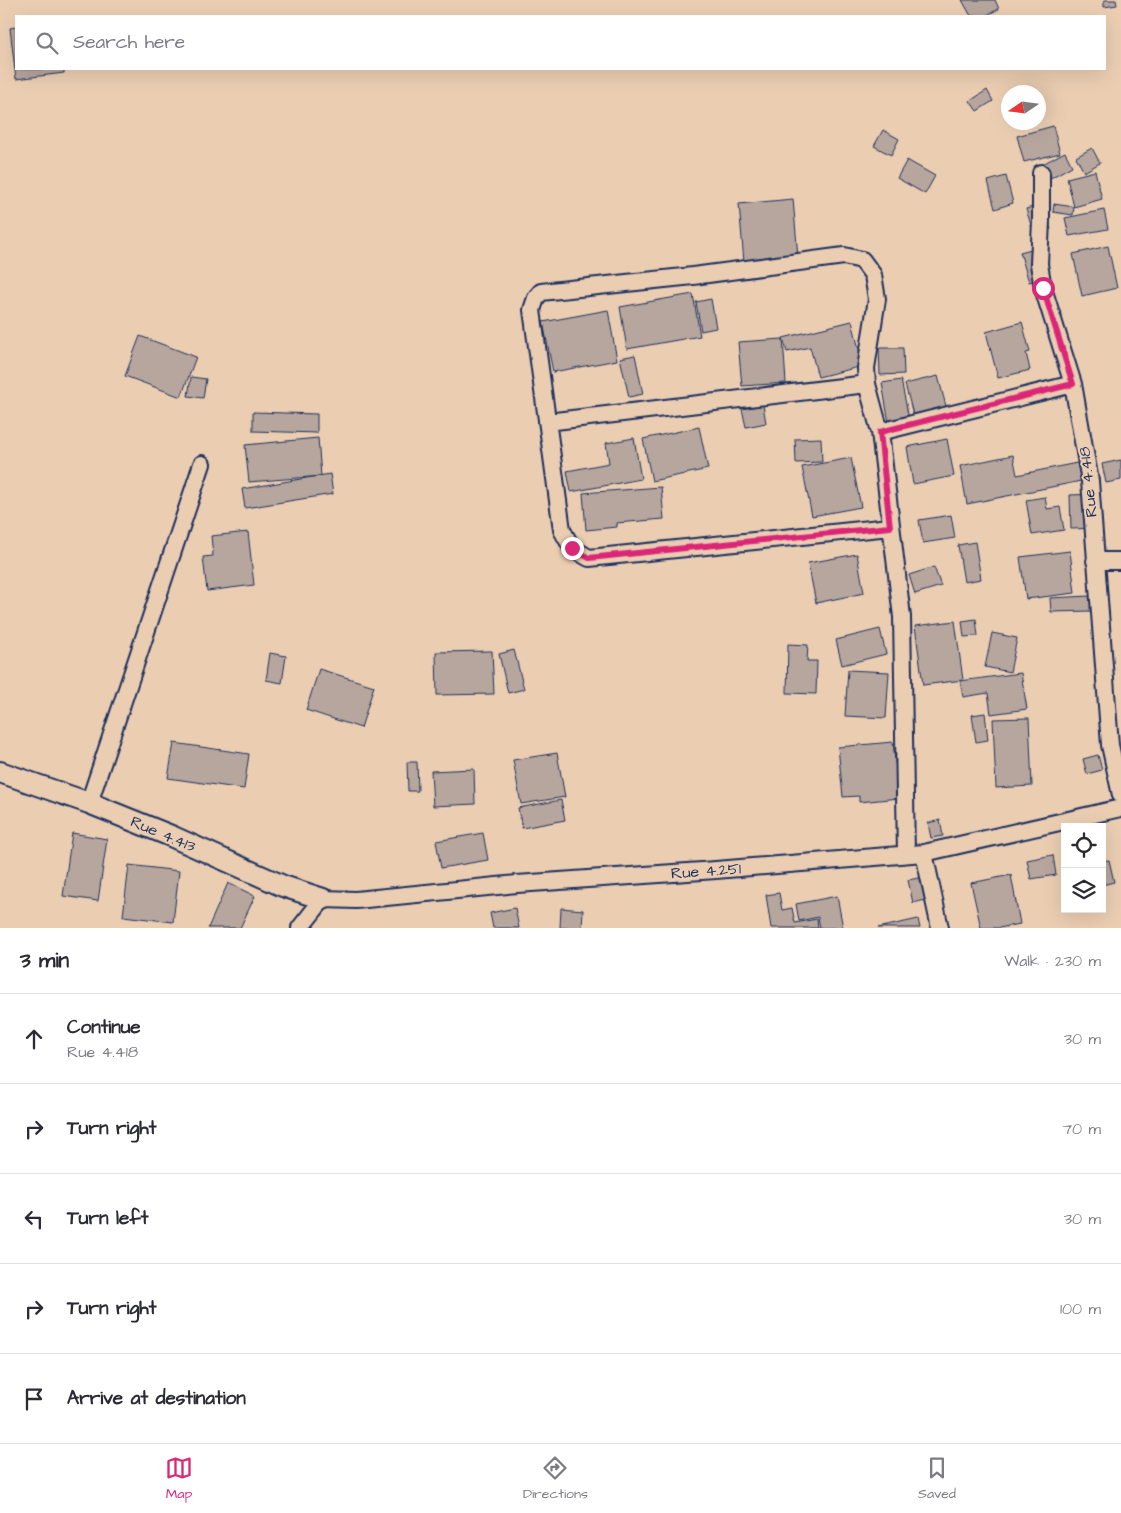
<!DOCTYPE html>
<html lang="en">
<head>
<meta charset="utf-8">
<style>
	body { margin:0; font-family:"Architects Daughter",sans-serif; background:#f2f2f3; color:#2b2b33 }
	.controls { position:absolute; right:15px; bottom:15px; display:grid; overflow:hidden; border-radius:0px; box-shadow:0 5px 20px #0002 }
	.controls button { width:45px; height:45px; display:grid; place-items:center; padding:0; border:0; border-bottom:1px solid #e1e1e2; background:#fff; color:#2b2b33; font:25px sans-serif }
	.compass { position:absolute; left:1001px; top:85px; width:45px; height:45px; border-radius:50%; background:#fff; box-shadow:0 5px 20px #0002; rotate:257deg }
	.stop { position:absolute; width:15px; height:15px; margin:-11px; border:4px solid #db2777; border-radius:50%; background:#fff }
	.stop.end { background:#db2777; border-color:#fff; box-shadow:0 1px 5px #0008 }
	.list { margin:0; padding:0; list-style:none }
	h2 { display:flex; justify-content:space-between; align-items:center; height:65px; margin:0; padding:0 20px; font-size:21px }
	h2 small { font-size:16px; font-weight:400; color:#7c7c81 }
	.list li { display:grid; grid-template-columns:32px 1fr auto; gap:15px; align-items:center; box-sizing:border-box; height:90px; padding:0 20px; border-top:1px solid #e1e1e2 }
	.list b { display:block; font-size:19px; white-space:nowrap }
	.list p { margin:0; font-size:16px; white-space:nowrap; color:#7c7c81 }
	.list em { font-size:16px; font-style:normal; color:#7c7c81 }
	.icon { flex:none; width:28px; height:28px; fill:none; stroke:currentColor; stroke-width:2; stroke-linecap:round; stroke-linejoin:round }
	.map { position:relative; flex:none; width:1121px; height:928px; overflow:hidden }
	.search { position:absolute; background:#fff; box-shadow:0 5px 20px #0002; left:15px; right:15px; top:15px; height:55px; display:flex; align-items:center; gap:12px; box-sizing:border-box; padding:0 18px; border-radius:0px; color:#7c7c81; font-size:19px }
	.sheet { height:515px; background:#fff }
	nav { display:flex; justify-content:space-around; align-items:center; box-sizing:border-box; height:70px; border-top:1px solid #e1e1e2; background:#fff; font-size:14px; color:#7c7c81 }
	nav a { display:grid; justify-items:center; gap:2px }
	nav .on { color:#db2777 }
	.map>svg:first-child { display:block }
	.building { fill:#b7a69d; stroke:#1b2f5e }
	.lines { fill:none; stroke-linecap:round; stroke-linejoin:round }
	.minor-casing { stroke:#1b2f5e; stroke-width:20 }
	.tertiary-casing { stroke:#1b2f5e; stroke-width:24 }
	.minor { stroke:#ebceb2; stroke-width:16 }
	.tertiary { stroke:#ebceb2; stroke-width:20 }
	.route { stroke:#db2777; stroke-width:6 }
	.labels { text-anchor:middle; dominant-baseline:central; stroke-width:4; stroke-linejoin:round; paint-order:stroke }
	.street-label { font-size:16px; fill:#1b2f5e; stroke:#ebceb2 }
</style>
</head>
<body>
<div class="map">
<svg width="1121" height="928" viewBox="0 0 1121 928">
	<rect width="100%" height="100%" fill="#ebceb2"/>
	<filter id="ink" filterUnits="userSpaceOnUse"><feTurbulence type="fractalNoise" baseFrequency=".02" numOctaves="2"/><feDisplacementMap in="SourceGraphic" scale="10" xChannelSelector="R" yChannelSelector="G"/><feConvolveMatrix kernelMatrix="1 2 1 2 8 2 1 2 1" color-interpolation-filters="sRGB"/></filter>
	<g filter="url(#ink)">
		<path class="building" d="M962,0H995L999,9L985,16H971Z
			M1104,0H1116L1117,5L1104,7Z
			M16,27V69H64V73L16,79L10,28Z
			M987,90L993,101L977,111L970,101Z
			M1053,126L1060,153L1024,162L1017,136Z
			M883,130L899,139L891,155L874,146Z
			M1092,148L1100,163L1084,172L1076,157Z
			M1065,152L1072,166L1045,181L1037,167Z
			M907,160L935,176L925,194L897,178Z
			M1095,171L1102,199L1074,207L1067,178Z
			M1006,176L1013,203L995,209L988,181Z
			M793,199L798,257L744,262L739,204Z
			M1043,204L1051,229L1034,235L1026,209Z
			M1054,204L1074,207L1073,215L1053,212Z
			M1104,210L1108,229L1069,236L1065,218Z
			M1108,246L1117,288L1082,296L1073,254Z
			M1031,249L1040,279L1029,282L1020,252Z
			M693,294L700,336L627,349L620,307Z
			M711,299L716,328L701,331L696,302Z
			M608,310L617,360L553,372L543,322Z
			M852,321L863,366L818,377L810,347L787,352L783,338Z
			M1022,322L1030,352L1026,353L1030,370L998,378L986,332Z
			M140,336L196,357L181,397L125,376Z
			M783,339L786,383L742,386L738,342Z
			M879,348H903L904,374L880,375Z
			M635,355L643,394L629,397L620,358Z
			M938,376L947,410L914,418L905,384Z
			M191,377L206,379L203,398L188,396Z
			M901,380L909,419L889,423L882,383Z
			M763,405L766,423L746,427L742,409Z
			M253,412L317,414V433L253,431Z
			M699,427L708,469L652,481L643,439Z
			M318,438L321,476L249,482L245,445Z
			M634,438L641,479L571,492L567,471L609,463L606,443Z
			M821,438L822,462L796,463L795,439Z
			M947,439L954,476L913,484L907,447Z
			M1013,455L1017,475L1077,463L1081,481L967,504L960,466Z
			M851,458L861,507L812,516L802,467Z
			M1121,460V480L1106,483L1102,464Z
			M330,474L333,494L245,508L242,489Z
			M661,487L664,519L617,523V527L586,530L583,493Z
			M1097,494L1098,528L1071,529L1070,495Z
			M1045,497L1047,509L1060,507L1064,530L1032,535L1026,500Z
			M951,515L955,538L923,543L919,520Z
			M248,532L254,585L207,591L203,557L213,556L211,536Z
			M975,542L981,579L964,582L958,545Z
			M1070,551L1075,593L1026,599L1020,557Z
			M857,554L864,593L816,603L808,563Z
			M934,567L941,586L915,594L909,575Z
			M1090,596L1091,611L1051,612L1050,598Z
			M976,619L978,636L964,637L962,621Z
			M955,621L963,680L923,685L915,626Z
			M880,629L886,654L842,665L836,640Z
			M992,633L1017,638L1010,672L985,667Z
			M788,644L808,645L807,661H817L816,694L787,693Z
			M514,650L524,689L508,693L499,654Z
			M492,651L494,694L437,695L436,652Z
			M270,653L286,656L282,683L266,680Z
			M319,669L374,686L361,728L306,710Z
			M848,670L889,672L886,718L845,716Z
			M1021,673L1027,709L991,714L988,693L963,697L960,681Z
			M985,713L988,740L976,742L972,715Z
			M1029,718L1032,786L996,788L993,719Z
			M893,742L899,798L859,802V796L843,797L838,747Z
			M174,743L249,754L244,789L168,778Z
			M557,753L565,797L521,804L513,760Z
			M1098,755L1102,770L1087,774L1083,759Z
			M407,762H417L418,791H408Z
			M474,769L475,804L433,806L431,771Z
			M561,800L565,820L522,828L518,808Z
			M940,820L943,836L931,838L928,823Z
			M72,833L107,839L98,901L63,896Z
			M483,833L488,860L441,868L436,841Z
			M1053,855L1056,875L1031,879L1027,860Z
			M1109,860L1114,882L1102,885V861Z
			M129,865L179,871L173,922L123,916Z
			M1011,875L1020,924L999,928H981L971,883Z
			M924,877L929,899L913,903L908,880Z
			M228,883L255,896L240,928H208Z
			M779,893L782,910L792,908L795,923L817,919L818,928H771L766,895Z
			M837,896L843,928H820L818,917L799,921L796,904Z
			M515,908L519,928H493L490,913Z
			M561,908L583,910L582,928H560Z
			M918,919L920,928H878Z"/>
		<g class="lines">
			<defs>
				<path id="minor" d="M1041,173V221L1039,264L1043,288L1073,384L1090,481L1110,745L1121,795
					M547,422L867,384
					M880,432L1073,384
					M890,527L589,558L572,548L562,530L532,310L536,298L541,292L693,276L844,256L862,260L873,275L877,299L866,368L867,384L880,432L902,617L906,854
					M1095,561H1121
					M89,803L202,464
					M924,853L940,928
					M300,928L323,899L356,900L517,884L716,870L924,853L1121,808"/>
				<path id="tertiary" d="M0,772L89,803L171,836L283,886L323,899"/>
			</defs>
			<use href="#minor" class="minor-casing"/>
			<use href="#tertiary" class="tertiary-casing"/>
			<use href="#minor" class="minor"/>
			<use href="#tertiary" class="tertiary"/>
		</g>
	</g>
	<g class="lines" filter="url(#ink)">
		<path class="route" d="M572,548L589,558L890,527L880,432L1073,384L1043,288"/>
	</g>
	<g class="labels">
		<g class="street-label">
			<text transform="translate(1088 482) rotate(-96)">Rue 4.418</text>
			<text transform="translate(163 834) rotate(23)">Rue 4.413</text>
			<text transform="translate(706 871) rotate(-4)">Rue 4.251</text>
		</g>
	</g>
</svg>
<div class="controls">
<button><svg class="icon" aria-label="locate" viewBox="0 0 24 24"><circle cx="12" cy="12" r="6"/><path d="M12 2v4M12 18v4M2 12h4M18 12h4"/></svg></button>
<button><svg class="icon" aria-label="layers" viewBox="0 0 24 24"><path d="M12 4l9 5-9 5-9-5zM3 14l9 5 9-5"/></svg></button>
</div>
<svg class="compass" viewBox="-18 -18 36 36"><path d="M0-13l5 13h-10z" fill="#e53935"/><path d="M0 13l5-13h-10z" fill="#7c7c81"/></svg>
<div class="stop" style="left:1043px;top:288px"></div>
<div class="stop end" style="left:572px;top:548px"></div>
<div class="search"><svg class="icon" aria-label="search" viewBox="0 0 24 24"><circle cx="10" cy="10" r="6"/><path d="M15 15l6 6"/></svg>Search here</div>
</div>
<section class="sheet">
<h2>3 min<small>Walk · 230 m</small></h2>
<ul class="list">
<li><svg class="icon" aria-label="ahead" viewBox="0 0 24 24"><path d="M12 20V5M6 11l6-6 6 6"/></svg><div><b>Continue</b><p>Rue 4.418</p></div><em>30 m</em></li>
<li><svg class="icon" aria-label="right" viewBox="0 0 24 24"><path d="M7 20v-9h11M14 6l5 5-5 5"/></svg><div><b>Turn right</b></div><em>70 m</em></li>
<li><svg class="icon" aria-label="left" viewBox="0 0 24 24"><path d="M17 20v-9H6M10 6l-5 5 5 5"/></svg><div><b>Turn left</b></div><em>30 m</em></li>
<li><svg class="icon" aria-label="right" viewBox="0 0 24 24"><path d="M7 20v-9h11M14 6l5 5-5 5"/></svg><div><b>Turn right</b></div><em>100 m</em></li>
<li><svg class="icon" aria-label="arrive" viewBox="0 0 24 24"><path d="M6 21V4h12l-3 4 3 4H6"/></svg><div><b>Arrive at destination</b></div></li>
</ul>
</section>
<nav>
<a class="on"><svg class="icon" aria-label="map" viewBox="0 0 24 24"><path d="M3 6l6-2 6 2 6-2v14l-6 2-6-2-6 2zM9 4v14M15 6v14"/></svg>Map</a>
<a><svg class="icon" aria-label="directions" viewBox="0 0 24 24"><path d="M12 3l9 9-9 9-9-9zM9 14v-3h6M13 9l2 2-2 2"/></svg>Directions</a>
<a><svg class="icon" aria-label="saved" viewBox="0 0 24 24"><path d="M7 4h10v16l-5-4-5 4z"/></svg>Saved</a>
</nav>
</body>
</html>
